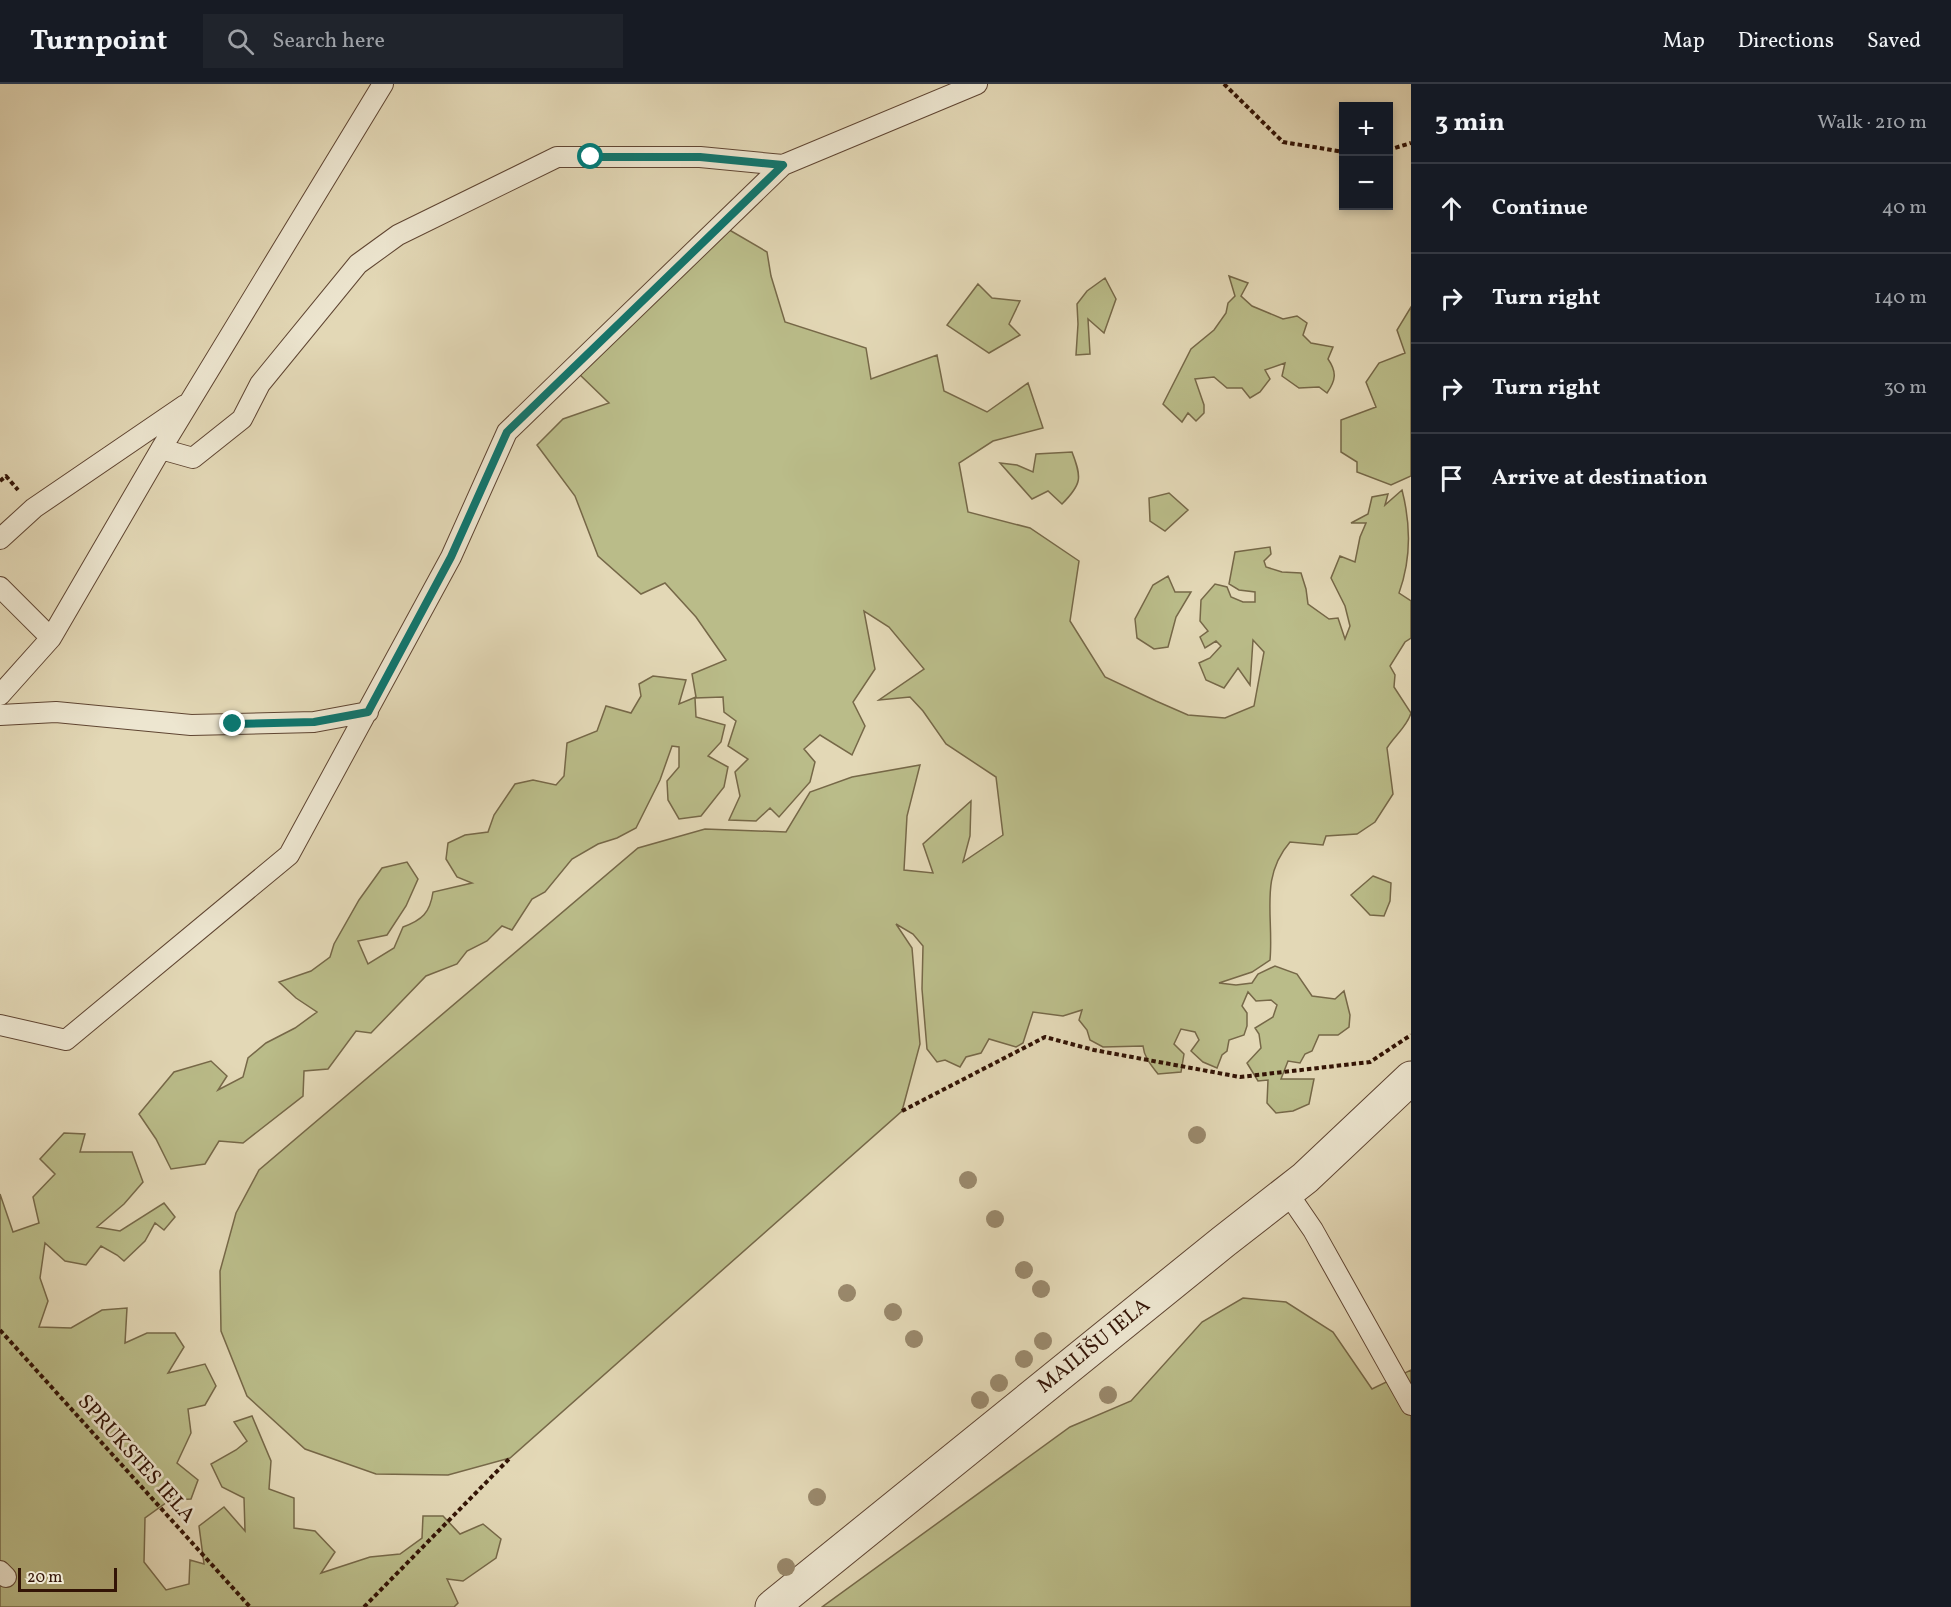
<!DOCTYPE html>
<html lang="en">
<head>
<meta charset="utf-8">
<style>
	body { margin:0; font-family:Vollkorn,serif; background:#20242c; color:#f1f3f6 }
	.controls { position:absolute; right:18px; top:18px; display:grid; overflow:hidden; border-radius:0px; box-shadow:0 3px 9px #0003 }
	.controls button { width:54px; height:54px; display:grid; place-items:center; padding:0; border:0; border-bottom:2px solid #363941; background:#171b24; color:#f1f3f6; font:30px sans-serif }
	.scale { position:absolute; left:18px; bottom:15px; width:99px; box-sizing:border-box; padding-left:6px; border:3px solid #331406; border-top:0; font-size:16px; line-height:21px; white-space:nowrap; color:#331406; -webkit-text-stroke:4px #ede6d0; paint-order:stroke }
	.stop { position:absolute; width:18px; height:18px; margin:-14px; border:4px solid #0f766e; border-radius:50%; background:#fff }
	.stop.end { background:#0f766e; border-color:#fff; box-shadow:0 2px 6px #0008 }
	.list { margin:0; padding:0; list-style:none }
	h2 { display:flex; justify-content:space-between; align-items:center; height:78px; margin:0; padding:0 24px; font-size:26px }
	h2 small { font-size:20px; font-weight:400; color:#9ea1a6 }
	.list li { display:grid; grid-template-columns:39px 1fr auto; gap:18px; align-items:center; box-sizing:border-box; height:90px; padding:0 24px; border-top:2px solid #363941 }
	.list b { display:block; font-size:22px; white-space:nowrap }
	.list em { font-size:20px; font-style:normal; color:#9ea1a6 }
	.icon { flex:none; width:33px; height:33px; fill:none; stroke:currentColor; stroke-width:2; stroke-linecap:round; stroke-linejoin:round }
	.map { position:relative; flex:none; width:1411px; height:1523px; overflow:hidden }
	header { display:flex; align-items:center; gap:36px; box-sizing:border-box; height:84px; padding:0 30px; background:#171b24; border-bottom:2px solid #363941 }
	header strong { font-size:28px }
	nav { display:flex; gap:33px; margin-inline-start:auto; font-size:21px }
	.search { width:420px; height:54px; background:#20242c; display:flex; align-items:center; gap:15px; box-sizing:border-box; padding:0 21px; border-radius:0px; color:#9ea1a6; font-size:22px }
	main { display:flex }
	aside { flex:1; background:#171b24 }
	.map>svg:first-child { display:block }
	.green { fill:#babc89; stroke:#766848; stroke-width:1.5 }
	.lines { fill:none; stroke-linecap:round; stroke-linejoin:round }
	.lane-casing { stroke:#5f4532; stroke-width:22 }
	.street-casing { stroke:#5f4532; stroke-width:35 }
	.path { stroke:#331406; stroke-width:4; stroke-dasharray:4.5 3; stroke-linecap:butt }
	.lane { stroke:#ede6d0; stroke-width:20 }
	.street { stroke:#ede6d0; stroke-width:33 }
	.tree { fill:#99886b }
	.route { stroke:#0f766e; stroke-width:8 }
	.labels { text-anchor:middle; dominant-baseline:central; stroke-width:5; stroke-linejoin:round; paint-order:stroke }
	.street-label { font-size:21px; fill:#331406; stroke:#ede6d0 }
</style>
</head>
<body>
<header>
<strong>Turnpoint</strong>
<div class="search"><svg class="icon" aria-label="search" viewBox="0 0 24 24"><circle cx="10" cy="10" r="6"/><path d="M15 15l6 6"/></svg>Search here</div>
<nav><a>Map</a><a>Directions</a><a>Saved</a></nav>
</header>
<main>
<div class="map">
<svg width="1411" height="1523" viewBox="0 0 1411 1523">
	<rect width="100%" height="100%" fill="#e3d8b6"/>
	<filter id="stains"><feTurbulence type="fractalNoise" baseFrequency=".00333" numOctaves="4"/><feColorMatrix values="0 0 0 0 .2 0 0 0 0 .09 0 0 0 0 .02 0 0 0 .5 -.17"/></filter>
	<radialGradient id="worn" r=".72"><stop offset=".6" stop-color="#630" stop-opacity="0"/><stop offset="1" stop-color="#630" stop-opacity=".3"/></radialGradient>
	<path class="green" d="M726,144L767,168L771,192L785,238L866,264L871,295L937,271L944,307L987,328L1028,299L1043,344L993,357L959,379L968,428L1030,444L1079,477L1070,537L1105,593L1156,617L1188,631L1225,634L1254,622L1264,568L1253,556L1250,601L1238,584L1224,604L1206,596L1199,579L1210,574L1221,562L1216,557L1205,564L1200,553L1208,547L1200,537L1201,516L1215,500L1227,503L1231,513L1243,518H1255V508L1239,506L1229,500L1235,468L1270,463L1271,470L1264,477L1266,483L1282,488L1301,489L1306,505L1308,520L1329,535L1338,534L1345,555L1350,542L1345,522L1331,494L1340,472L1355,478L1360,453L1366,439H1351L1368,430L1372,413L1388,410L1385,421L1402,406C1411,441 1411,476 1399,509L1411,517V554L1405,558L1390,582L1395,591L1394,603L1411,629C1407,643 1395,651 1387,664L1393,710L1375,738L1357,750L1326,752L1323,761L1290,758C1259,794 1274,832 1270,876L1252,888L1219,899L1236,901L1252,899L1258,890L1275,882L1297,890L1312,912L1335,915L1344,907L1350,931L1349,943L1338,951H1319L1312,967L1305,970L1300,979L1288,977L1281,995H1314L1309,1020L1293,1027L1276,1029L1267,1019L1268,996L1258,997L1247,979L1261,964L1259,950L1255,944L1273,933L1277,921L1271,916L1256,917L1248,908L1242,922L1247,929V942L1244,951L1229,956L1227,967L1222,971L1217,984L1203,978L1191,967L1199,956L1195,948L1181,945L1174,960L1184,970L1181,988L1158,990C1151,981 1144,973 1143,962L1103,963L1090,956L1087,946L1079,936L1082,926L1063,932L1033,928L1023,959L1016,963L989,955L981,969L966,973L960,983L945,976L937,978L927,965L922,905L923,862L913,850L896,840L912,864L920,960L902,1027L510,1374L448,1391L376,1390L305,1365L247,1312L221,1247L220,1187L236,1129L259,1086L638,764L705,745L786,748L810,708L852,693L920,681L907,732L904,786L933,789L923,760L971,717L970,752L963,778L1003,751L996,693L946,660L923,627L910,613L879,616L924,585L889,543L864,527L875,585L853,618L865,642L852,671L820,651L804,665L815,678L810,698L779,733L770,724L756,737L729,736L740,712L735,688L748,675L728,662L736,637L724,628L723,613L695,614L696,633L725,641L721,658L708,672L728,683L724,703L701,732L679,735L668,716L667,697L679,683V663L672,662L660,696L636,744L617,754L598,760L572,775L545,808L532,815L512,846L502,842L487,857L467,867L457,880L426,892L371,949L356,947L328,985L304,987L303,1012L243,1059L219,1057L205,1080L171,1085L156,1055L139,1030L174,988L211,977L227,992L218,1006L243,993L248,974L266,959L295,944L317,928L296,914L279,898L311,887L330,873L334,860L359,816L382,784L407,778L418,795L406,822L387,851L358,857L368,880L394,864L403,843C422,836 430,829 433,808L472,799L457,793L446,775L448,759L465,751L488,748L494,731L515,700L533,696L556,701L564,692L567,659L597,647L606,622L631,629L641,612L639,600L653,592L686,596L679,620L696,613L692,590L726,576L696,533L665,499L641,510L598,472L575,412L537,361L563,335L609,319L577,288Z
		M1229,192L1248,199L1241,212L1252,222L1283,235L1297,232L1307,239L1303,251L1311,259L1333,263L1328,275C1337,288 1336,296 1327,309L1319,303L1299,304L1282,292L1285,279L1265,286L1270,295L1260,308L1250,314L1242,304H1227L1214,293L1195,295L1204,321V329L1196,337L1188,329L1182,338L1163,320L1191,265L1214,246L1226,229L1228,219L1235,212Z
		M1105,194L1116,215L1104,249L1088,235L1090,270L1076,271L1078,240L1077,220L1087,207Z
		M978,200L992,214L1020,217L1009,240L1020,251L989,269L947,241Z
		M1411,223V392L1391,401L1357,388V378L1341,368V336L1376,323L1366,298L1379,279L1405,269L1397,246Z
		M1072,368C1082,394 1082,400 1062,420L1048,407L1032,415L1000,379L1017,381L1033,388L1036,370Z
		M1169,409L1188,426L1165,447L1150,437L1149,414Z
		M1168,492L1175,508H1191L1176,533L1168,563L1154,565L1137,554L1135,535L1153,501Z
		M1373,792L1391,799L1390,817L1384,832L1370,831L1351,811Z
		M64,1049L85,1050L80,1068H132L143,1098L124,1120L97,1143L120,1147L164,1119L175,1133L164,1146L155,1139L145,1157L124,1177L117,1171L101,1162L86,1181L65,1177L45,1159L40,1194L48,1217L39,1243L71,1244L102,1226L127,1224L125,1259L147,1249H175L184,1263L168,1289L205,1280L216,1302L205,1321L188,1325L191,1349L177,1379L198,1396L191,1415L170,1416L145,1434L144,1478L166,1506L189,1500L190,1476L204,1480L199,1442L224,1423L245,1447L244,1414L222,1403L211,1380L236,1366L247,1357L234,1338L252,1332L271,1377L269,1405L294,1414V1444L315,1447L335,1468L321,1489L370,1473L400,1470L422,1454L423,1432H443L460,1450L483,1440L501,1455L496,1474L463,1497L447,1495L458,1519L454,1523H0V1110L13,1148L39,1139L33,1113L55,1090L40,1075Z
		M1243,1214L1286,1218L1333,1248L1372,1305L1411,1286V1523H822L1070,1343L1131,1317L1202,1238Z"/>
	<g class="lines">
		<defs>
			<path id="lane" d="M161,365L193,374L242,335L260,300L358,180L398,151L557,73H700L783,81
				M0,455L34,424L185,321
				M0,503L51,554
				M0,611L51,554L161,365L383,0
				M0,631L56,628L191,641L314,638L368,628
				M0,941L66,956L289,771L451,473L507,348L783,81L977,0
				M1287,1108L1313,1146L1411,1321
				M0,1487L6,1493"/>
			<path id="street" d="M772,1523L1223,1158L1305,1094L1411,994"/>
		</defs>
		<use href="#lane" class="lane-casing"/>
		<use href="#street" class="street-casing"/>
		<path class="path" d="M1224,0L1283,58L1344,68
			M1388,66L1411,59
			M0,397L6,392L18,406
			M902,1027L1045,953L1094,966L1240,993L1370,978L1411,951
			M0,1246L250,1523
			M364,1523L510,1374"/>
		<use href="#lane" class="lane"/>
		<use href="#street" class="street"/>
	</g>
	<g class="tree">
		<circle cx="1197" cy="1051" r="9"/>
		<circle cx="968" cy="1096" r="9"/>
		<circle cx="995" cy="1135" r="9"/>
		<circle cx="1024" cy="1186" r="9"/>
		<circle cx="1041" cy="1205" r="9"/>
		<circle cx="847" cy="1209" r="9"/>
		<circle cx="893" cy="1228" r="9"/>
		<circle cx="914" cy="1255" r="9"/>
		<circle cx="1043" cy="1257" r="9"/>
		<circle cx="1024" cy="1275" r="9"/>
		<circle cx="999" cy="1299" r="9"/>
		<circle cx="1108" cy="1311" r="9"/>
		<circle cx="980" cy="1316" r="9"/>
		<circle cx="817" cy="1413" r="9"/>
		<circle cx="786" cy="1483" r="9"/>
	</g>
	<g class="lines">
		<path class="route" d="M233,640L314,638L368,628L451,473L507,348L783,81L700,73H591"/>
	</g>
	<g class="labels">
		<g class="street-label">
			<text transform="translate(1094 1262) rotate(-39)">MAILĪŠU IELA</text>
			<text transform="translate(136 1375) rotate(48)">SPRUKSTES IELA</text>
		</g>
	</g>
	<rect width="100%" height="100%" filter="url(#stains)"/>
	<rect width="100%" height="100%" fill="url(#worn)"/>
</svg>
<div class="controls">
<button>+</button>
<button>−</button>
</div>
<div class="scale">20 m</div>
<div class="stop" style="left:591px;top:73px"></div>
<div class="stop end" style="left:233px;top:640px"></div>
</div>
<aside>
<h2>3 min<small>Walk · 210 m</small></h2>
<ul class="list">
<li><svg class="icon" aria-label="ahead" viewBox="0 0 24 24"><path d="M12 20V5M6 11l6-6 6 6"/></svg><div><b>Continue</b></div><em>40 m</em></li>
<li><svg class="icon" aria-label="right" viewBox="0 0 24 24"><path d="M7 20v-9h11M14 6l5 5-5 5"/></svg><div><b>Turn right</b></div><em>140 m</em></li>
<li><svg class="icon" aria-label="right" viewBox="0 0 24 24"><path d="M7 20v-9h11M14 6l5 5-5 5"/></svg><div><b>Turn right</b></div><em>30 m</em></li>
<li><svg class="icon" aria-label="arrive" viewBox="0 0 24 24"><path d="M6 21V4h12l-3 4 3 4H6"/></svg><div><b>Arrive at destination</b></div></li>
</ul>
</aside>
</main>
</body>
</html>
